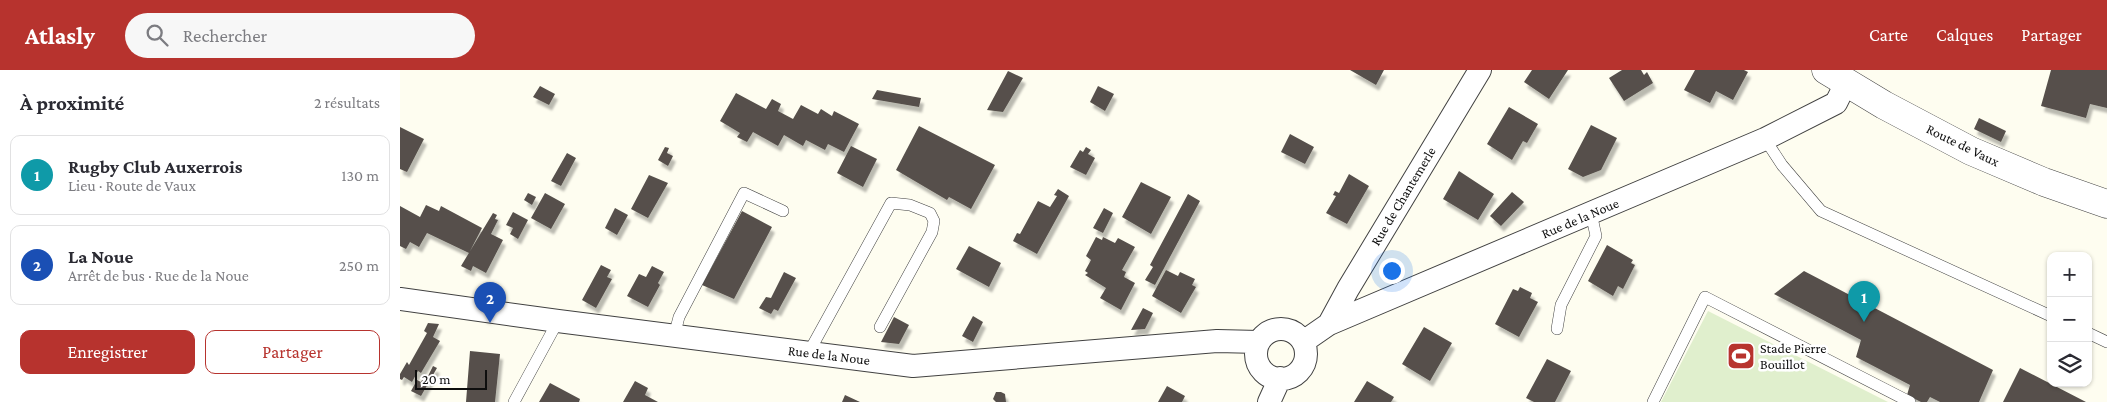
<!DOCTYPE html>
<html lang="fr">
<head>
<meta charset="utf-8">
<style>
	body { margin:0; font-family:"Crimson Pro",serif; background:#f7f7f7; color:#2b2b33 }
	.controls { position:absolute; right:15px; bottom:15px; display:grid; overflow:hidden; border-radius:10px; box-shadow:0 1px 4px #0004 }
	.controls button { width:45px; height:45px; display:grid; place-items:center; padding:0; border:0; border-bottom:1px solid #e1e1e2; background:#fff; color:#2b2b33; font:25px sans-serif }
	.scale { position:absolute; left:15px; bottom:12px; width:72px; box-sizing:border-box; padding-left:5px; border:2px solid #0e0e0e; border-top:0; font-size:14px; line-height:18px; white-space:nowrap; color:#0e0e0e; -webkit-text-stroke:4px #fff; paint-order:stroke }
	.you { position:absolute; left:991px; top:200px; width:18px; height:18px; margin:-12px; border:4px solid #fff; border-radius:50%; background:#1a73e8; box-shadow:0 0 0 8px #1a73e833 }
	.badge { display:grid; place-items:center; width:32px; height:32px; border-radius:50%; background:#b7332e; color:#fff; font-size:16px; font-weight:700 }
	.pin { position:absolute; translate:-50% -41px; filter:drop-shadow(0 1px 2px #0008) }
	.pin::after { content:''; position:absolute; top:26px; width:18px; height:15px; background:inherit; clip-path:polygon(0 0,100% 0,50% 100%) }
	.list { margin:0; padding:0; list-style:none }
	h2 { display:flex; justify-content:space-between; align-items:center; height:65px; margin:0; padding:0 20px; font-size:21px }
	h2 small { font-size:16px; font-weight:400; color:#7c7c81 }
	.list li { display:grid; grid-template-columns:32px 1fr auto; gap:15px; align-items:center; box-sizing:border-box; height:80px; margin:0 10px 10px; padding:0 10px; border:1px solid #e1e1e2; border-radius:10px }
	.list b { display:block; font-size:19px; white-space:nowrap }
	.list p { margin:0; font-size:16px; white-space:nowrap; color:#7c7c81 }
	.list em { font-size:16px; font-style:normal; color:#7c7c81 }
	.actions { display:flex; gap:10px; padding:15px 20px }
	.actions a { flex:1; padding:11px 0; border:1px solid #b7332e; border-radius:10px; text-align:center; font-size:18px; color:#b7332e }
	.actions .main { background:#b7332e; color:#fff }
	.icon { flex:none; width:28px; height:28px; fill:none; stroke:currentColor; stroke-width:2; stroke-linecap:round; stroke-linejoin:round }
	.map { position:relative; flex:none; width:1707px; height:332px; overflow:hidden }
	header { display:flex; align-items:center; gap:30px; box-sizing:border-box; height:70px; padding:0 25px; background:#b7332e; color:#fff }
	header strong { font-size:24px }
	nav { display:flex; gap:28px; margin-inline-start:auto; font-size:18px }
	.search { width:350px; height:45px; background:#f7f7f7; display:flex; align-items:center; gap:12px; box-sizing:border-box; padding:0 18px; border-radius:28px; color:#7c7c81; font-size:19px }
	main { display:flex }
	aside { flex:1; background:#fff }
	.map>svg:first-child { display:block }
	.pitch { fill:#e0efcd }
	.building { fill:#56504b; filter:url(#shadow) }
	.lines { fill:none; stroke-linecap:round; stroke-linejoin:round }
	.service-casing { stroke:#414141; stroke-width:12 }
	.minor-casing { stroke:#414141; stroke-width:24 }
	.tertiary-casing { stroke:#414141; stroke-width:29 }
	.service { stroke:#fff; stroke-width:11 }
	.minor { stroke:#fff; stroke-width:22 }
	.tertiary { stroke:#fff; stroke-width:28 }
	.labels { text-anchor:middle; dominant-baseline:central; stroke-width:5; stroke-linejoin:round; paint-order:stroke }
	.street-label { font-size:14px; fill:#0e0e0e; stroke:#fff }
	.poi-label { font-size:14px; fill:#0e0e0e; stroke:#fff; text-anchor:start }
</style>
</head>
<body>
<header>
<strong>Atlasly</strong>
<div class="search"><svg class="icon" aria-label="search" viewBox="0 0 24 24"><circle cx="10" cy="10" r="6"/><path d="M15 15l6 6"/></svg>Rechercher</div>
<nav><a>Carte</a><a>Calques</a><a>Partager</a></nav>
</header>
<main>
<aside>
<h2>À proximité<small>2 résultats</small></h2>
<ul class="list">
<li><span class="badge" style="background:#0f9aa8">1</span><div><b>Rugby Club Auxerrois</b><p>Lieu · Route de Vaux</p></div><em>130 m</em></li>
<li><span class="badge" style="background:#1a4fb4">2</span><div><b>La Noue</b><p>Arrêt de bus · Rue de la Noue</p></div><em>250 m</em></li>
</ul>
<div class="actions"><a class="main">Enregistrer</a><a>Partager</a></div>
</aside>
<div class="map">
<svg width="1707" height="332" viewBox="0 0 1707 332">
	<defs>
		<filter id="shadow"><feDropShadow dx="3" dy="5.5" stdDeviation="1" flood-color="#0004"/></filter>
	</defs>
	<rect width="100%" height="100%" fill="#fefdf0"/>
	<path class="pitch" d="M1308,241L1488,332H1261Z"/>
	<path class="building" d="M950,0H984L976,15Z
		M1132,0H1168L1149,29L1124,12Z
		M1222,0H1241L1244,5L1247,2L1253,13L1224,31L1209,8Z
		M1295,0H1344L1348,2L1333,30L1316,21L1310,33L1284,20Z
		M1651,0H1707V38L1690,34L1686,48L1641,36Z
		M608,1L623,8L603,42L587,40Z
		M140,16L155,24L149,35L133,27Z
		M698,16L714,24L705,41L690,32Z
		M477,20L521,28L519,37L472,29Z
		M336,23L366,39L372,29L381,34L378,41L393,49L401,35L418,44L421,39L432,46L434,41L459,54L444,82L428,74L425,80L406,70L403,76L384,65L378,76L353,62L347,72L337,67L340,63L320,51Z
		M1109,37L1138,54L1127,73L1123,71L1112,90L1087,74Z
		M1579,48L1606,61L1601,72L1574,59Z
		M1191,55L1217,68L1201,100L1183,107L1168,99Z
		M519,56L595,95L571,139L549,127L547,130L496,100Z
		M0,57L24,69L7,102L0,99Z
		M890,64L914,77L905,94L881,82Z
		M451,76L477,89L463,117L437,103Z
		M265,77L269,78L267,83L273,86L268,96L258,90Z
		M686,77L691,80L688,84L695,88L686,105L670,97L680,80L683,82Z
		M167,83L176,88L161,116L151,111Z
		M1059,101L1094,124L1078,150L1043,129Z
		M949,104L969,116L947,154L926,143L936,126L933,125L935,121L939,123Z
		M249,105L268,113L248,148L231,139Z
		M741,112L771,127L751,164L722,147Z
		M658,119L669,126L637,184L613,171L617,163L620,164L638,131L650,137L657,126L654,125Z
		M1112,122L1124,132L1101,156L1090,146Z
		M128,123L136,127L132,135L124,130Z
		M145,123L165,134L151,159L131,148Z
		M788,124L800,131L755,215L745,210L753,197L750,195Z
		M26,135L39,141L41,136L82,158L69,183L27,163L19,177L10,172L6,179L0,176V136L20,147Z
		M215,138L228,145L217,165L205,158Z
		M704,138L713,143L703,163L693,158Z
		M342,141L372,157L334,229L302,215Z
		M113,142L128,150L118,169L110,164L113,158L106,155Z
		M93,143L97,145L95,149L98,150L91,164L103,170L86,203L73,196L71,201L61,196Z
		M696,167L702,170L703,167L715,173L718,168L735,177L722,200L726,202L724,207L735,213L721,240L700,228L706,218L685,205L688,203L685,201L691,190L686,186Z
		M1207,175L1233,190L1231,193L1235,195L1223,219L1218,216L1213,226L1188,211Z
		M569,176L601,193L589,217L556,199Z
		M201,195L211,200L207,207L212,209L196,238L182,230Z
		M252,196L264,202L258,213L260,215L248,237L227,226L239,204L246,207Z
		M766,200L778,206L780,202L795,209L792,215L796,217L781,243L752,226Z
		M1404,201L1593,300L1579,332H1540L1530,327L1527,332H1521L1507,325L1510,315L1456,287L1461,270L1374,224Z
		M384,202L396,208L378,241L374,239L371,244L359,238L366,227L371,228Z
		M1120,217L1132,223L1130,228L1138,232L1119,267L1095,254L1113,219L1118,221Z
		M743,238L753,243L745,259L731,260Z
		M573,246L583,252L573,272L562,266Z
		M494,247L509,255L499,274L481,272Z
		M28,253L39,254L33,267L40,271L21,303L18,301L12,312L4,307L2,310L0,309V304L7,292L9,295L27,263L24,261Z
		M1024,257L1052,273L1030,311L1002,294Z
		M70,281L100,284L95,332H66Z
		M1147,289L1171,301L1155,332H1134L1126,328Z
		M33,296L37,298L21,326L11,321L17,310L21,312L25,304L28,306Z
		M1620,298L1686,332H1603Z
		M235,311L248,318L245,325L258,332H223Z
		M967,311L994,327L991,332H954Z
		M150,313L180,329L179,332H139Z
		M767,316L785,326L782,332H758Z
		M596,322H601L605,324L606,332H596L593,329Z
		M445,325L460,332H442Z"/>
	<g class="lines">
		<defs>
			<path id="service" d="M1365,69L1382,95L1421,141L1651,246
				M1157,259L1161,235L1196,166L1191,143
				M1688,263L1707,272
				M274,266L279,247L344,123L383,141
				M409,282L491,133L510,135L530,143L534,151L532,162L480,257
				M114,332L158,251
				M1253,332L1305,227L1510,332"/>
			<path id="minor" d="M0,229L158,251L513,296L817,271L859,272
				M929,254L948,219L1080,0
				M856 284a25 25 0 1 1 50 0a25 25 0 1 1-50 0Z
				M903,272L929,254L1365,69L1436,33L1446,13
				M869,332L880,308"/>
			<path id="tertiary" d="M1426,0L1484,35L1571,81L1644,112L1707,134"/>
		</defs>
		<use href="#service" class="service-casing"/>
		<use href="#minor" class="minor-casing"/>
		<use href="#tertiary" class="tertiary-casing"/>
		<use href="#service" class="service"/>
		<use href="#minor" class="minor"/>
		<use href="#tertiary" class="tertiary"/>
	</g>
	<defs>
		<symbol id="stadium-square" viewBox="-11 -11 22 22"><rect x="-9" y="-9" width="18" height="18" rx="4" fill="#b7332e" stroke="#fff"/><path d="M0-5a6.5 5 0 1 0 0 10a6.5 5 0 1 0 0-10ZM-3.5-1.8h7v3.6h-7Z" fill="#fff"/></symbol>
	</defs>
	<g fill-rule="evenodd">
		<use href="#stadium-square" x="1325" y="270" width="32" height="32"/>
	</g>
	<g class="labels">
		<g class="street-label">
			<text transform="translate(1563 75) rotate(26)">Route de Vaux</text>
			<text transform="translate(1003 126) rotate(-59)">Rue de Chantemerle</text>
			<text transform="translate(1180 148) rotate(-23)">Rue de la Noue</text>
			<text transform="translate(429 285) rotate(7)">Rue de la Noue</text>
		</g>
		<g class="poi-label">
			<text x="1360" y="278">Stade Pierre<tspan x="1360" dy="16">Bouillot</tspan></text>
		</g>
	</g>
</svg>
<div class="controls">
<button>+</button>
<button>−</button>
<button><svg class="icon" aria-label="layers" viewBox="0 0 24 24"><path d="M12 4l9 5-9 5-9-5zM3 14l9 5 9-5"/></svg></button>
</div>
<div class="scale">20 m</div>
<div class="you"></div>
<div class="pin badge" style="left:1464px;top:252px;background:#0f9aa8">1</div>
<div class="pin badge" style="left:90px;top:253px;background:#1a4fb4">2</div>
</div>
</main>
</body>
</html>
